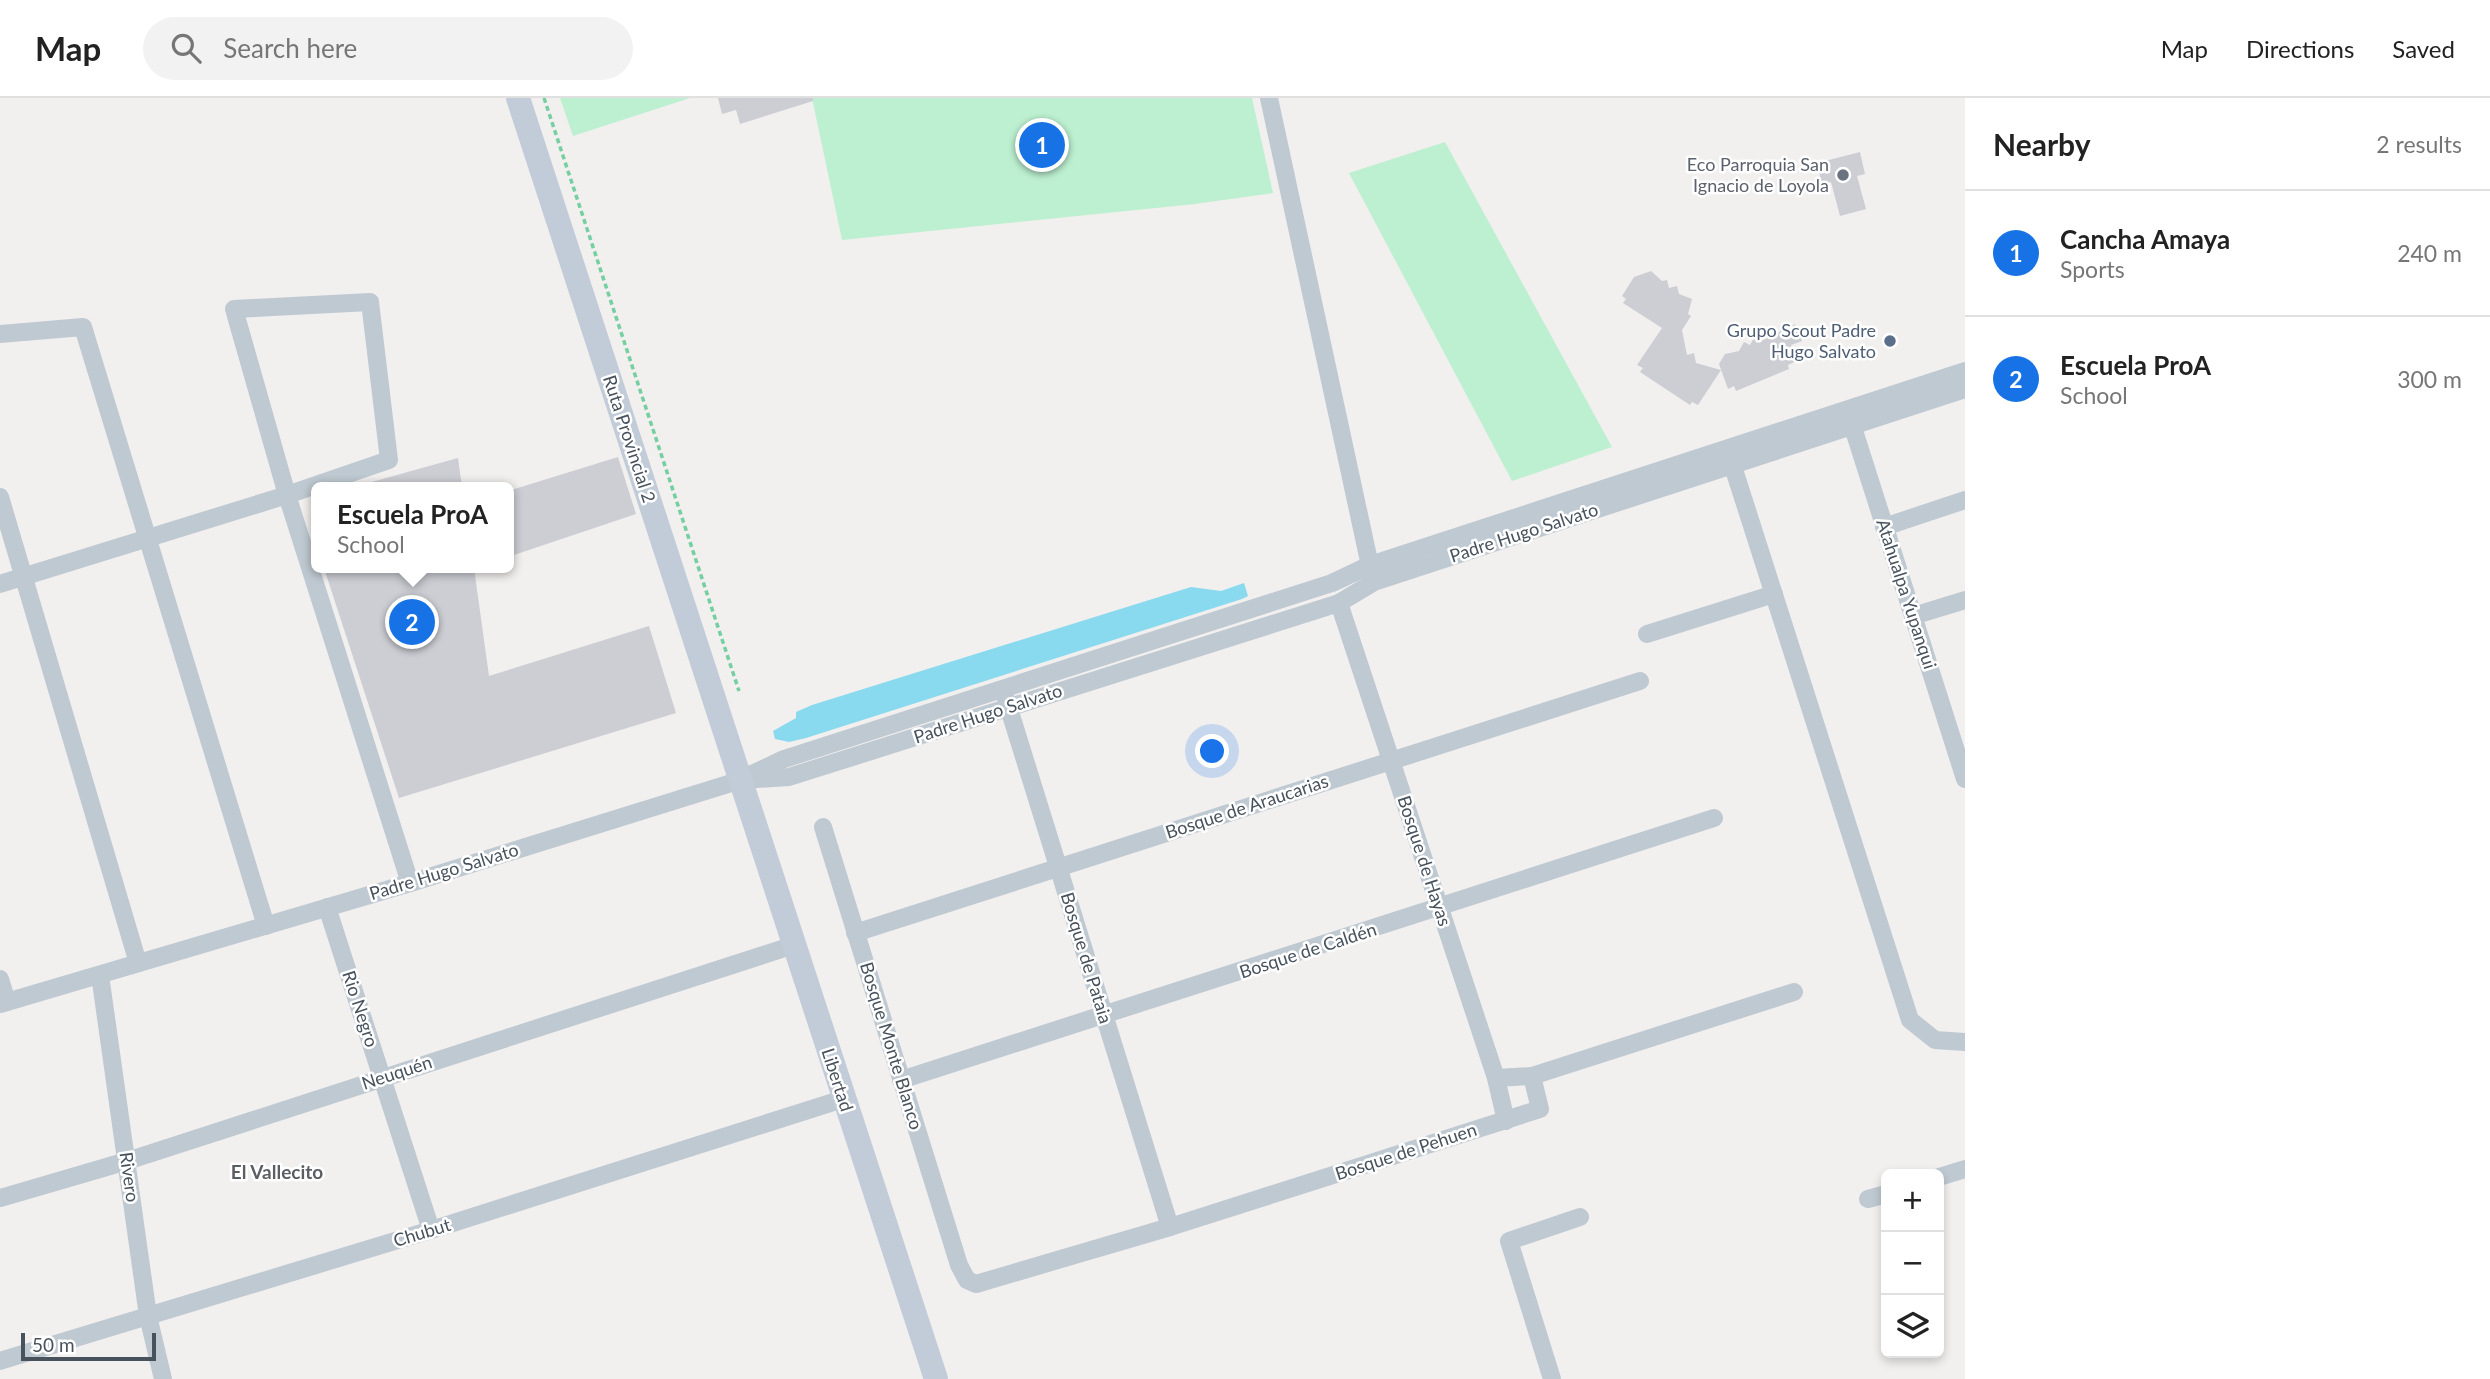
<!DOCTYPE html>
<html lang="en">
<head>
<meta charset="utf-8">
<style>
	body { margin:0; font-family:Lato,sans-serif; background:#f2f2f2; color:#222 }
	.controls { position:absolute; right:21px; bottom:21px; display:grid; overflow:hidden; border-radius:10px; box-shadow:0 4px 10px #0003 }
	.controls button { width:63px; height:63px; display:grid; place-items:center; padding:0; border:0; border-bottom:2px solid #e0e0e0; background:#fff; color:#222; font:35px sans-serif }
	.scale { position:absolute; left:21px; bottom:18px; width:135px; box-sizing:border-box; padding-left:7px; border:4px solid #47525d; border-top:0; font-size:19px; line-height:24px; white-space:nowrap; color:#47525d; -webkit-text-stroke:5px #fff; paint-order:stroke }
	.you { position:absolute; left:1213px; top:654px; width:24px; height:24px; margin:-18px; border:5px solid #fff; border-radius:50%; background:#1a73e8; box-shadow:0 0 0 10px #1a73e833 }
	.badge { display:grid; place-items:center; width:46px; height:46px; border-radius:50%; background:#1672e5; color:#fff; font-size:23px; font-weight:700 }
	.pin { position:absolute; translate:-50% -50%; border:4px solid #fff; box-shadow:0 2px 7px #0006 }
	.popup { position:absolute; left:311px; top:384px; width:203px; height:91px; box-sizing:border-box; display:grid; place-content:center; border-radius:10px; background:#fff; filter:drop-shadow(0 2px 5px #0005); font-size:23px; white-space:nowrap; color:#767676 }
	.popup b { font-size:26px; color:#222 }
	.popup::after { content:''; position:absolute; left:50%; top:100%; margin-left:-14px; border:14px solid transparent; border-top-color:#fff }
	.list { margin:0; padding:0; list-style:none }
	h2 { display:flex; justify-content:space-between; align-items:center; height:91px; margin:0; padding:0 28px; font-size:30px }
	h2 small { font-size:23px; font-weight:400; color:#767676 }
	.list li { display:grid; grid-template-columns:46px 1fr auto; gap:21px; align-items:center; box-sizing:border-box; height:126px; padding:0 28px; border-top:2px solid #e0e0e0 }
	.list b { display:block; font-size:26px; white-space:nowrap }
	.list p { margin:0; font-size:23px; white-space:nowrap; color:#767676 }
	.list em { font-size:23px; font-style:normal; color:#767676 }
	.icon { flex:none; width:38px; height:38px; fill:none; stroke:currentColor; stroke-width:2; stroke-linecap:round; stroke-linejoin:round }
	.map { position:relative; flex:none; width:1965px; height:1281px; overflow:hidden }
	header { display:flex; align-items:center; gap:42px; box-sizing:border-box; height:98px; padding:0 35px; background:#fff; border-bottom:2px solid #e0e0e0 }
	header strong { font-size:33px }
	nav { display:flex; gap:38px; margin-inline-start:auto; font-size:24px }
	.search { width:490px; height:63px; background:#f2f2f2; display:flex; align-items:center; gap:18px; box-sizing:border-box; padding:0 24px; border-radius:38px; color:#767676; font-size:26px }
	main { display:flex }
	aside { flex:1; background:#fff }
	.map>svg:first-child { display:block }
</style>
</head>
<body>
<header>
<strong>Map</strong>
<div class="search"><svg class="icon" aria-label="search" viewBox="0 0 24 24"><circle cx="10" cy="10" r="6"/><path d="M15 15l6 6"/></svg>Search here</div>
<nav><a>Map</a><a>Directions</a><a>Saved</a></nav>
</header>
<main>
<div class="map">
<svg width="1965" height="1281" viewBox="0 0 1965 1281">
	<rect width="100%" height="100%" fill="#f2efef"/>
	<g fill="#bcf0d0">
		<path d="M560,0H690L573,38Z"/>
		<path d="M812,0H1252L1273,95L1195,106L842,142Z"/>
		<path d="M1445,44L1612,349L1512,383L1349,75Z"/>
	</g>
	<path fill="#89daee" d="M1244,485L1248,498L1242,501L806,640L789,644L775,641L773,633L796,620V614L812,607L1191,489L1221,493Z"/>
	<g fill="#ccced4">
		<path d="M718,0H813V3L740,26L736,12L722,16Z"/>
		<path d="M1860,54L1865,76L1857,78L1866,111L1840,118L1831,84L1822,87L1817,65Z"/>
		<path d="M1651,173L1662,183L1667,182L1669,190L1677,188L1679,196L1692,201L1688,216L1691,218L1682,232L1687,257L1694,255L1696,265L1721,272L1698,307L1692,304L1690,307L1640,274L1643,270L1637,267L1662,230L1623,205L1626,201L1622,198L1634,179Z"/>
		<path d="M1795,226L1802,243L1791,247L1797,263L1788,267L1789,271L1736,293L1734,288L1728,291L1719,266L1725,256L1739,253L1744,244L1750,247L1754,240L1761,243Z"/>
		<path d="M618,359L636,416L508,459V393Z"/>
		<path d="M458,360L462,389H368V385Z"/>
		<path d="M324,470H474L489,578L649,528L676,615L399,700Z"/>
	</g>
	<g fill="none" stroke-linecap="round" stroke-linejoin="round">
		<path stroke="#74cfa1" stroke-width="3.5" stroke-dasharray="5 3.5" stroke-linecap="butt" d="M544,0L739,593"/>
		<g stroke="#bfc9d1" stroke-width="18">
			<path d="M1269,0L1372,477"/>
			<path d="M0,236L83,229L266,828"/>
			<path d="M1849,317L1965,681"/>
			<path d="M1729,356L1910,922L1935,942L1965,944"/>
			<path d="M0,399L138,865"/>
			<path d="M1884,429L1965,402"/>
			<path d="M0,486L287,397L389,362L370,204L234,211L287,397L410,785"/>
			<path d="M1339,505L1496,980L1506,1023"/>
			<path d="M1913,518L1965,502"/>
			<path d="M1647,536L1774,496"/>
			<path d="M1006,601L1170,1129"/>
			<path d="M750,677L784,661L1332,485L1370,467L1965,273"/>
			<path d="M823,729L959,1167L967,1182L976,1186L1170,1129L1540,1011L1532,978L1794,894"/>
			<path d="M327,809L431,1132"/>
			<path d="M855,835L1640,583"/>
			<path d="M100,877L148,1218L163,1281"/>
			<path d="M0,881L7,904"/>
			<path d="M0,906L410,785L741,682L789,679L1339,505L1374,484L1965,291"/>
			<path d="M1496,980L1532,978"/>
			<path d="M901,982L1714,720"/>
			<path d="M1939,1079L1965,1071"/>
			<path d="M0,1100L127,1063L794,847"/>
			<path d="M1868,1101L1886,1096"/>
			<path d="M0,1263L431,1132L843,1001"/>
			<path d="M1552,1281L1509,1143L1580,1119"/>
		</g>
		<path stroke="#c1ccd8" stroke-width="24" d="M518,0L936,1281"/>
	</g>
	<circle fill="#6b7280" stroke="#fff" stroke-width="2.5" cx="1843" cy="77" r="7"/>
	<circle fill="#5c6f8a" stroke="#fff" stroke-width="2.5" cx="1890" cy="243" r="7"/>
	<g text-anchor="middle" stroke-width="5" stroke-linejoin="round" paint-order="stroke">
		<g font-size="18" fill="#5b616d" stroke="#fff" text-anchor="end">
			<text x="1829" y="73">Eco Parroquia San<tspan x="1829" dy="21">Ignacio de Loyola</tspan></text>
		</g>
		<g font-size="18" fill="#4e5e75" stroke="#fff" text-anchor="end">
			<text x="1876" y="239">Grupo Scout Padre<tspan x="1876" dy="21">Hugo Salvato</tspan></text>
		</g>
		<g font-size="18" fill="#47525d" stroke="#fff">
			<text transform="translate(629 341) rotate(72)" y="6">Ruta Provincial 2</text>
			<text transform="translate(1524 435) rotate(-18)" y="6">Padre Hugo Salvato</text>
			<text transform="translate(1906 496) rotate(72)" y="6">Atahualpa Yupanqui</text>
			<text transform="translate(988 616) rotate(-18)" y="6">Padre Hugo Salvato</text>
			<text transform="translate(1247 709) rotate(-18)" y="6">Bosque de Araucarias</text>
			<text transform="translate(1424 763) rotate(72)" y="6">Bosque de Hayas</text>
			<text transform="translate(444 774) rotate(-17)" y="6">Padre Hugo Salvato</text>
			<text transform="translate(1308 853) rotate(-18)" y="6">Bosque de Caldén</text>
			<text transform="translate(1086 860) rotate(73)" y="6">Bosque de Pataia</text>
			<text transform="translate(360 911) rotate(72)" y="6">Rio Negro</text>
			<text transform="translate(891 948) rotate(73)" y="6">Bosque Monte Blanco</text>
			<text transform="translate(397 975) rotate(-18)" y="6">Neuquén</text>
			<text transform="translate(837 982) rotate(72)" y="6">Libertad</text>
			<text transform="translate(1406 1054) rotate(-18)" y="6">Bosque de Pehuen</text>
			<text transform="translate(129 1079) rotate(82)" y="6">Rivero</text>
			<text transform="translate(422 1135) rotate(-17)" y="6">Chubut</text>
		</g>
		<g font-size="19" font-weight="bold" fill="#5b5f64" stroke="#fff">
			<text x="277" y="1081">El Vallecito</text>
		</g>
	</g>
</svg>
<div class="controls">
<button>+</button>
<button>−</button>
<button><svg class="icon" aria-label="layers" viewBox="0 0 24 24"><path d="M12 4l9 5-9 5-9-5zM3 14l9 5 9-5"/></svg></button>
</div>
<div class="scale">50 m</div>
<div class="you"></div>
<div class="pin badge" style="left:1042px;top:47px">1</div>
<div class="pin badge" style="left:412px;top:524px">2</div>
<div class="popup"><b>Escuela ProA</b>School</div>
</div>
<aside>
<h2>Nearby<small>2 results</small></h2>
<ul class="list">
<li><span class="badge">1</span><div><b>Cancha Amaya</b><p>Sports</p></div><em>240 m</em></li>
<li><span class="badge">2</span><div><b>Escuela ProA</b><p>School</p></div><em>300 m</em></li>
</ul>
</aside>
</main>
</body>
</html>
